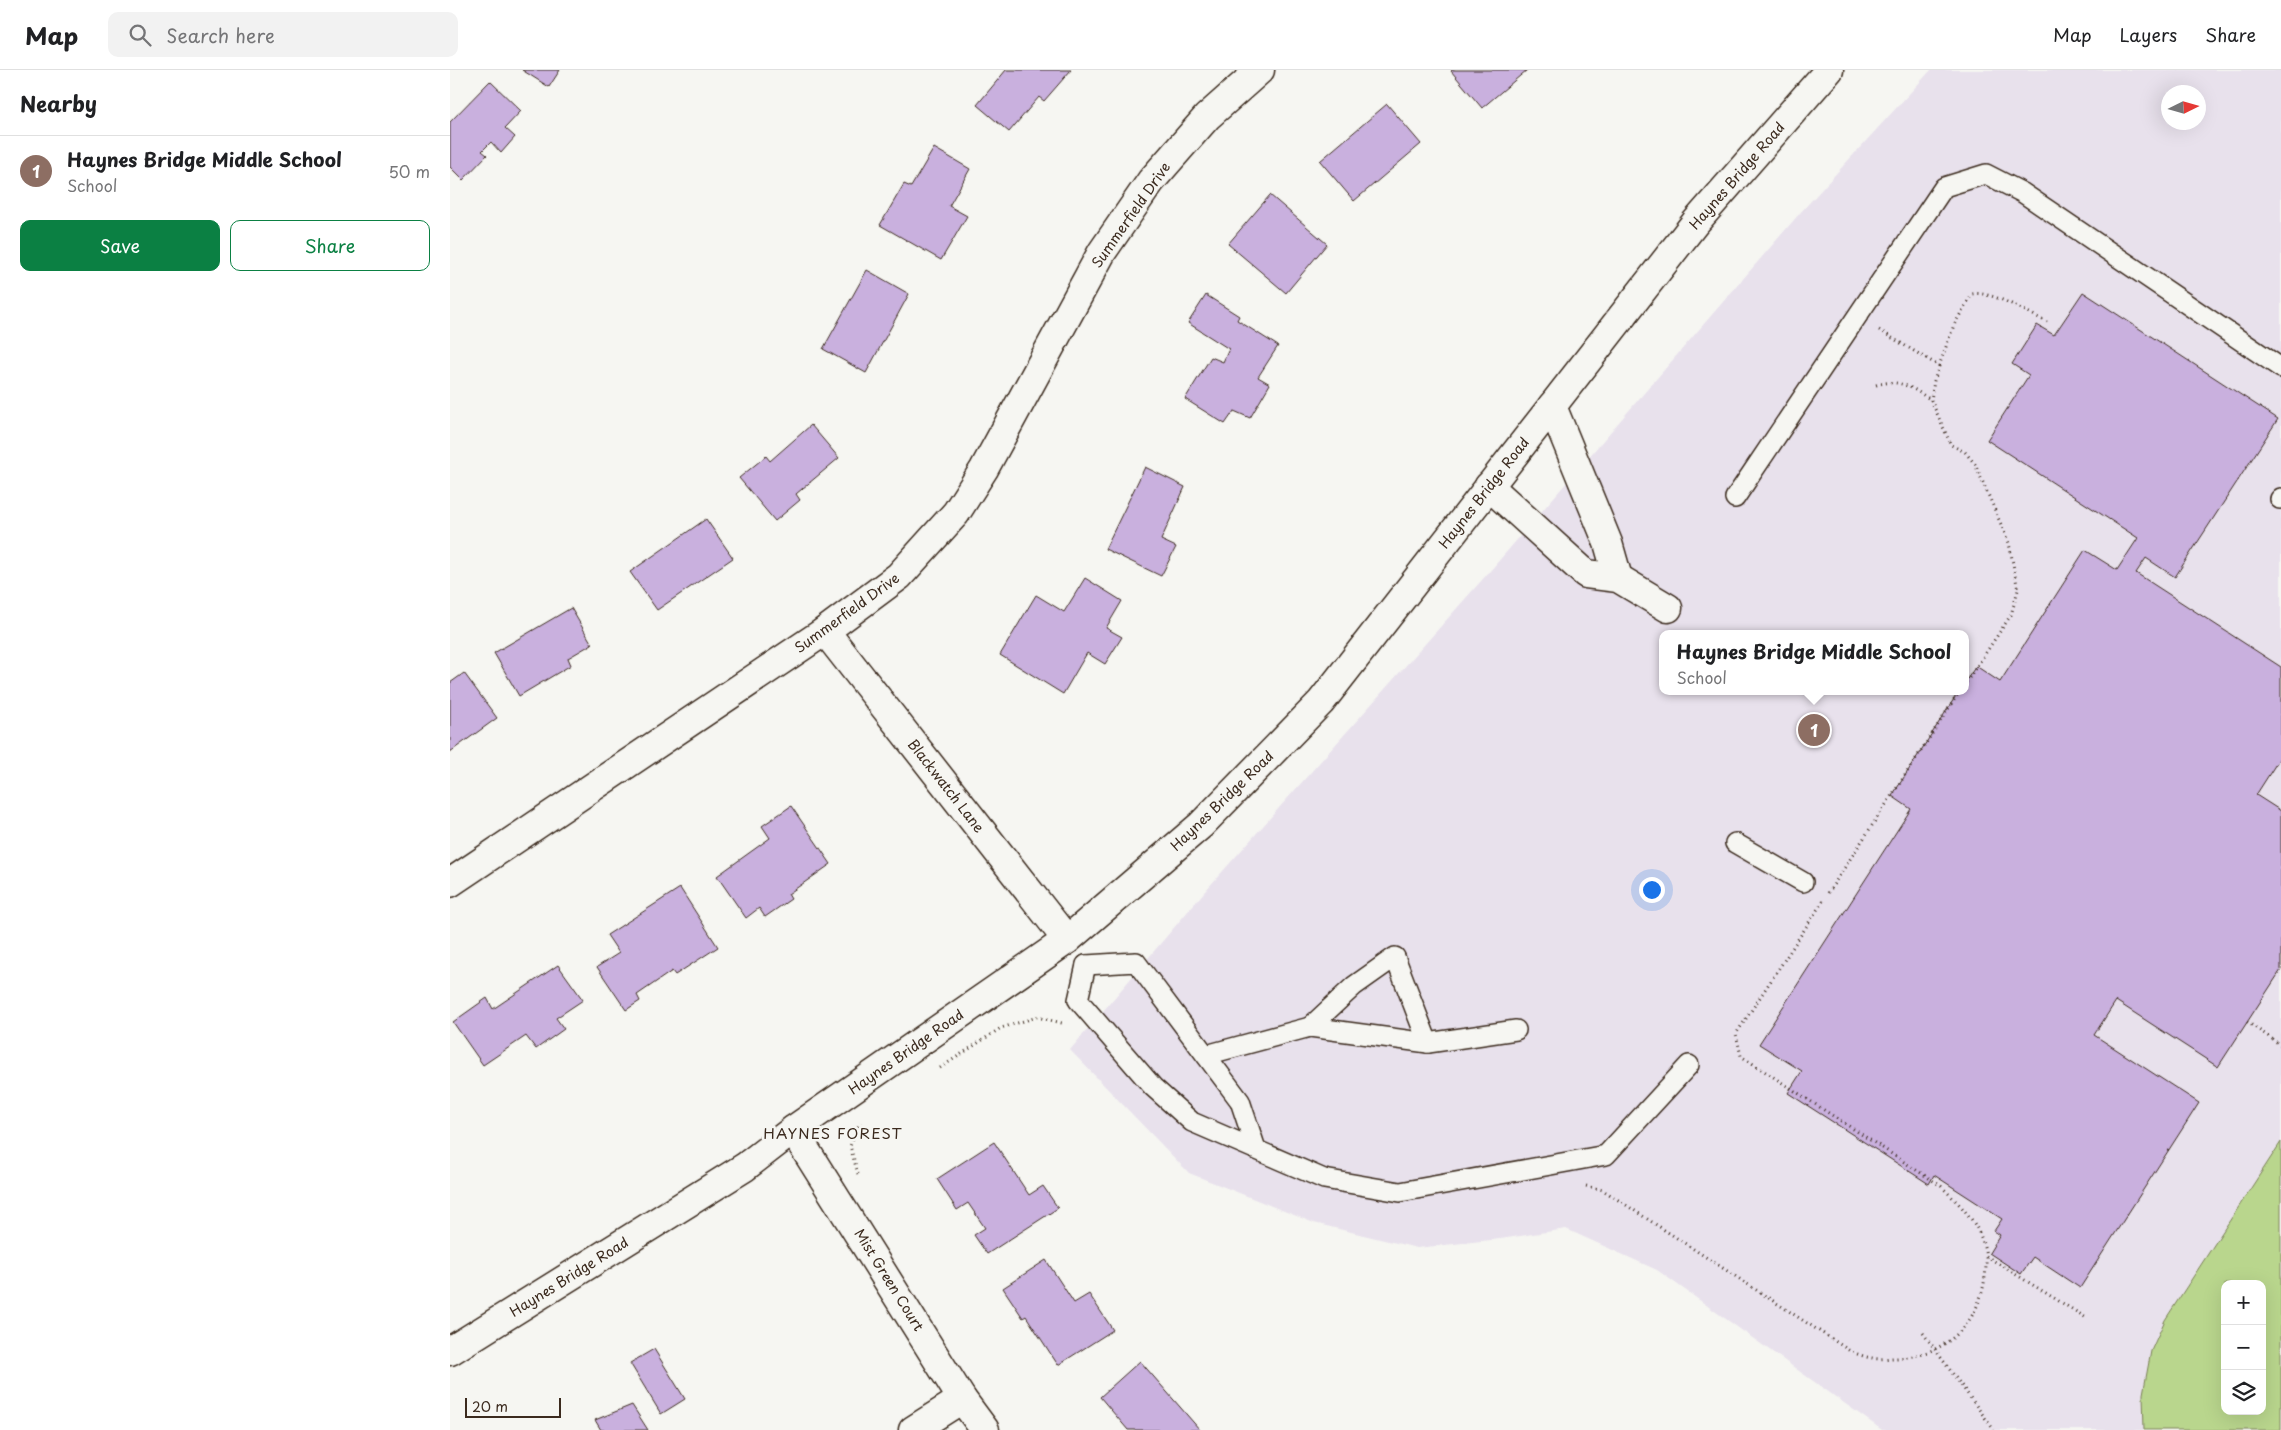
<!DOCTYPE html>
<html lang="en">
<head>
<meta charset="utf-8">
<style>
	body { margin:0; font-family:"Playpen Sans",sans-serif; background:#f2f2f2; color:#202124 }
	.controls { position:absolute; right:15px; bottom:15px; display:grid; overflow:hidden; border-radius:10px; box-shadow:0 5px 20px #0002 }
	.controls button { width:45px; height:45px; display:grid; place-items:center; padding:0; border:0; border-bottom:1px solid #e0e0e0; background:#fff; color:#202124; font:25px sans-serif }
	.compass { position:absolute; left:1711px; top:15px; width:45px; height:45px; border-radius:50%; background:#fff; box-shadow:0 5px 20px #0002; rotate:85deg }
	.scale { position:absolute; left:15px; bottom:12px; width:96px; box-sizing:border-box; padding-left:5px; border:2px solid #3b2a1e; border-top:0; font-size:14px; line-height:18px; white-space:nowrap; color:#3b2a1e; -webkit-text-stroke:4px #f6f6f2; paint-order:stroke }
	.you { position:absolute; left:1201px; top:819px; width:18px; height:18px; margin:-12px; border:4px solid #fff; border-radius:50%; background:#1a73e8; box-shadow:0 0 0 8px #1a73e833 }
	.badge { display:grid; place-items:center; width:32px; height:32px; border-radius:50%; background:#0b8043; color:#fff; font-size:16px; font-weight:700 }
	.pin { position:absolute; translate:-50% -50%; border:2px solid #fff; box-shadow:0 1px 5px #0006 }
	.popup { position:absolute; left:1209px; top:560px; width:310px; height:65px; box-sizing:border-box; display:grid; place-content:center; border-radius:10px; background:#fff; filter:drop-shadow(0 1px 4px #0005); font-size:16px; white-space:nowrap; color:#757577 }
	.popup b { font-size:19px; color:#202124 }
	.popup::after { content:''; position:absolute; left:50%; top:100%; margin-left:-10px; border:10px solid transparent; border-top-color:#fff }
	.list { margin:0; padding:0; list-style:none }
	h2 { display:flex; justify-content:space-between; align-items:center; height:65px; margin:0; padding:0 20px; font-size:21px }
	h2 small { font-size:16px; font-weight:400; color:#757577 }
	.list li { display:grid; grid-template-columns:32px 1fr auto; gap:15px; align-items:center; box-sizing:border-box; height:70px; padding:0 20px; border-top:1px solid #e0e0e0 }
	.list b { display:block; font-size:19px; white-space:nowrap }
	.list p { margin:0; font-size:16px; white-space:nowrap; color:#757577 }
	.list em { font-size:16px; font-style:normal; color:#757577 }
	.actions { display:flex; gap:10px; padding:15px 20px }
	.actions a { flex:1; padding:11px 0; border:1px solid #0b8043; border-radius:10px; text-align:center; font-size:18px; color:#0b8043 }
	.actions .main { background:#0b8043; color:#fff }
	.icon { flex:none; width:28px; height:28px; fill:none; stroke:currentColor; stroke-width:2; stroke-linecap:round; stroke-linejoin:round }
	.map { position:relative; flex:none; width:1831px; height:1360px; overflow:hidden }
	header { display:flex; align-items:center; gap:30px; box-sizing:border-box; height:70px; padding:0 25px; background:#fff; border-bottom:1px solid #e0e0e0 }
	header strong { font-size:24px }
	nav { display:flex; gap:28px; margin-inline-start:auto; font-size:18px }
	.search { width:350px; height:45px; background:#f2f2f2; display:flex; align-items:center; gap:12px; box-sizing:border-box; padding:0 18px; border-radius:10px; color:#757577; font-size:19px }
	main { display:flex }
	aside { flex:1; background:#fff }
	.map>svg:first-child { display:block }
</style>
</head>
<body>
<header>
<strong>Map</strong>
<div class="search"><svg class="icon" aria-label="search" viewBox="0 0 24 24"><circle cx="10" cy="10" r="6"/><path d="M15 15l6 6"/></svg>Search here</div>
<nav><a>Map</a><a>Layers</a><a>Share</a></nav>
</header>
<main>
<aside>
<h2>Nearby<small></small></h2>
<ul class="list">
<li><span class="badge" style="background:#8d6e63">1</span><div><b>Haynes Bridge Middle School</b><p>School</p></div><em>50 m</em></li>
</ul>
<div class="actions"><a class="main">Save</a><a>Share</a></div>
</aside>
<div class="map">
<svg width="1831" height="1360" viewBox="0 0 1831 1360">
	<rect width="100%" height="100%" fill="#f6f6f2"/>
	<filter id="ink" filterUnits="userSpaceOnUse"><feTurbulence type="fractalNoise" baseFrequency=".02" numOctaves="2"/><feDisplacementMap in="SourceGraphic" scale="10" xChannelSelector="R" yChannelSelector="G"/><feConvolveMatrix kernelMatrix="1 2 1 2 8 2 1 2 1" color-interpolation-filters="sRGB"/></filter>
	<g filter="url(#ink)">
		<path fill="#e8e1ec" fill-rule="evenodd" d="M1481,0H1831V1360H1432L1207,1200L1116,1159L1050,1169L967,1178L864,1153L739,1103L620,980L756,820L1040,501L1350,143ZM1718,22H1748V52H1718ZM1213,564H1515V621H1213ZM1775,1214H1812V1341H1775Z"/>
		<path fill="#b9d68d" stroke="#7a8056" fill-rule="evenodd" d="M1831,1072V1360H1694L1693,1324L1701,1281L1715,1250ZM1775,1214H1812V1341H1775Z"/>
		<g fill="#c9b0de" stroke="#3b2a1e">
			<path d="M72,0H110L99,17Z"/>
			<path d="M556,0H621L594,31L589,27L559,62L527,35Z"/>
			<path d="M1002,0H1077L1032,38L1001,1Z"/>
			<path d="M40,11L71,41L55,58L65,67L51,83L41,72L32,81L37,85L13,110L0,97V52Z"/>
			<path d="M937,34L971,74L904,131L870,91Z"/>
			<path d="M484,78L520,99L499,136L517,146L491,190L430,155L454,114L461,117Z"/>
			<path d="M820,125L877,174L836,223L778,174Z"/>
			<path d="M417,200L459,224L416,303L373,279Z"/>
			<path d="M1633,222L1828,349L1725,507L1696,488L1686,503L1831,597V686L1806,725L1831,741V900L1768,997L1666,931L1644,965L1749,1033L1630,1218L1583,1187L1571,1204L1539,1183L1550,1165L1544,1161L1552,1149L1484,1105L1479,1114L1338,1023L1352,1001L1309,974L1461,739L1442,726L1509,621H1515V612L1526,596L1550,612L1635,480L1667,500L1688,468L1537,370L1579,305L1562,294L1587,255L1604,265Z"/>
			<path d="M756,225L789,246L787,250L828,276L808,307L820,314L800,348L784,341L775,354L735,329L761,287L773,292L779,279L738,253Z"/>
			<path d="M361,355L389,388L346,424L350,430L325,451L289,408L316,386L320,391Z"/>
			<path d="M695,397L735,417L711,470L726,477L711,506L655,479Z"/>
			<path d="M256,449L283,488L207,540L180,502Z"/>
			<path d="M635,508L672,531L656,558L672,567L655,594L637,583L613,624L550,585L586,525L614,542Z"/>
			<path d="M121,538L142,574L118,588L121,595L69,626L44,583Z"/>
			<path d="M14,603L47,648L0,682V613Z"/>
			<path d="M341,736L381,794L338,824L341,829L315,847L309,838L296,848L267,806L320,768L312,756Z"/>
			<path d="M230,818L268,877L225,905L222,901L187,925L190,931L176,940L147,897L169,883L157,865Z"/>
			<path d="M108,895L133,930L106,948L114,959L86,979L76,966L33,995L3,952L37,928L43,939Z"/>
			<path d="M544,1072L579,1125L593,1116L608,1138L537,1184L524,1165L535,1158L518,1133L507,1140L487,1109Z"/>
			<path d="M596,1190L624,1233L639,1224L663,1260L608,1295L576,1246L573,1248L553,1218Z"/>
			<path d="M204,1279L235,1329L211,1344L180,1293Z"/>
			<path d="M690,1291L750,1360H678L650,1327Z"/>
			<path d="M182,1335L198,1360H151L145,1350Z"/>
		</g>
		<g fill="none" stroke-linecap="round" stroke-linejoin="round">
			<g stroke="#3b2a1e" stroke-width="22">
				<g id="lane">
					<path d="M1285,428L1494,117L1536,104L1573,123L1831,298"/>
					<path d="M1830,429L1831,428"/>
					<path d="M1285,773L1353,812"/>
					<path d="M636,895L628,930L703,1017L742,1052L874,1109L950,1122L1156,1085L1239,995"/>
					<path d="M636,895L686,892L790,1031L806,1079"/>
					<path d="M860,957L904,916L945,887L978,973"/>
					<path d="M756,985L860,957L978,973L1066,960"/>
				</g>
			</g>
			<g stroke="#3b2a1e" stroke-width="31">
				<g id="street">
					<path d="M1102,336L1158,473L1168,508"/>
					<path d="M1039,416L1136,504L1168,508L1218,538"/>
					<path d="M375,561L617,870"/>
					<path d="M0,813L375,561L449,506L506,443L534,399L652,182L701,111L757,47L810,0"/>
					<path d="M343,1060L512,1329L535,1360"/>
					<path d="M463,1360L512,1329"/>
				</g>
			</g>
			<g stroke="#3b2a1e" stroke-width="31">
				<path id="secondary" d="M0,1281L295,1097L343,1060L617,870L751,755L871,632L1245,153L1379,0"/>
			</g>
			<g stroke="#3b2a1e" stroke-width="3" stroke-dasharray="1 4" stroke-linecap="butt">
				<path d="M1429,260L1489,296L1484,311L1481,330L1501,375L1515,382L1525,394L1559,473L1568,520L1561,545L1515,614"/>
				<path d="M1489,296L1504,255L1522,224C1541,220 1578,243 1597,252"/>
				<path d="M1426,315C1450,308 1462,318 1481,330"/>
				<path d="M1378,823L1510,621"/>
				<path d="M1373,831L1286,964L1291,986L1491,1116C1513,1138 1531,1154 1536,1186L1638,1249"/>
				<path d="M1797,952L1831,975"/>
				<path d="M490,998L551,958L587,947L612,953"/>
				<path d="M408,1104L400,1076L410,1052"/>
				<path d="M1136,1116L1153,1120L1400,1281C1407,1284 1415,1287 1422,1288C1429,1290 1438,1288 1445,1288C1504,1286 1538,1243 1536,1186"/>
				<path d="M1473,1263L1544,1360"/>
			</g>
			<use href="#lane" stroke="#f6f6f2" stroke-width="19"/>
			<use href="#street" stroke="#f6f6f2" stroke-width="28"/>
			<use href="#secondary" stroke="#f6f6f2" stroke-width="28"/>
		</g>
	</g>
	<g text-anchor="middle" stroke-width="5" stroke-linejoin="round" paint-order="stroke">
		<g font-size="14" fill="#3b2a1e" stroke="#f6f6f2">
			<text transform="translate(1287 106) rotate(-49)" y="5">Haynes Bridge Road</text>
			<text transform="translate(681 145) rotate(-55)" y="5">Summerfield Drive</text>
			<text transform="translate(1034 423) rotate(-52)" y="5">Haynes Bridge Road</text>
			<text transform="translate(397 543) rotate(-36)" y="5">Summerfield Drive</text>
			<text transform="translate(496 716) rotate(52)" y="5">Blackwatch Lane</text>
			<text transform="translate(772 731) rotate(-44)" y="5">Haynes Bridge Road</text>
			<text transform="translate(456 982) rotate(-35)" y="5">Haynes Bridge Road</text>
			<text transform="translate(119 1207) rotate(-32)" y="5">Haynes Bridge Road</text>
			<text transform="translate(439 1210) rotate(58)" y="5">Mist Green Court</text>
		</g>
		<g font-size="15" letter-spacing="1" fill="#3b2a1e" stroke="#f6f6f2">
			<text x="383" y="1069">HAYNES FOREST</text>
		</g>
	</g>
</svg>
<div class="controls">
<button>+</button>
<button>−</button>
<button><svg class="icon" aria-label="layers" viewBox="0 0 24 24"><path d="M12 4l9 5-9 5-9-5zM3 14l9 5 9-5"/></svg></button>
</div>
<svg class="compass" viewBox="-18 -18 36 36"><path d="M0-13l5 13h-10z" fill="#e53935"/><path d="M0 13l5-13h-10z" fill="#757577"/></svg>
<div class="scale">20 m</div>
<div class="you"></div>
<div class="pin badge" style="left:1364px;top:660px;background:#8d6e63">1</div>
<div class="popup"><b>Haynes Bridge Middle School</b>School</div>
</div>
</main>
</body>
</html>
